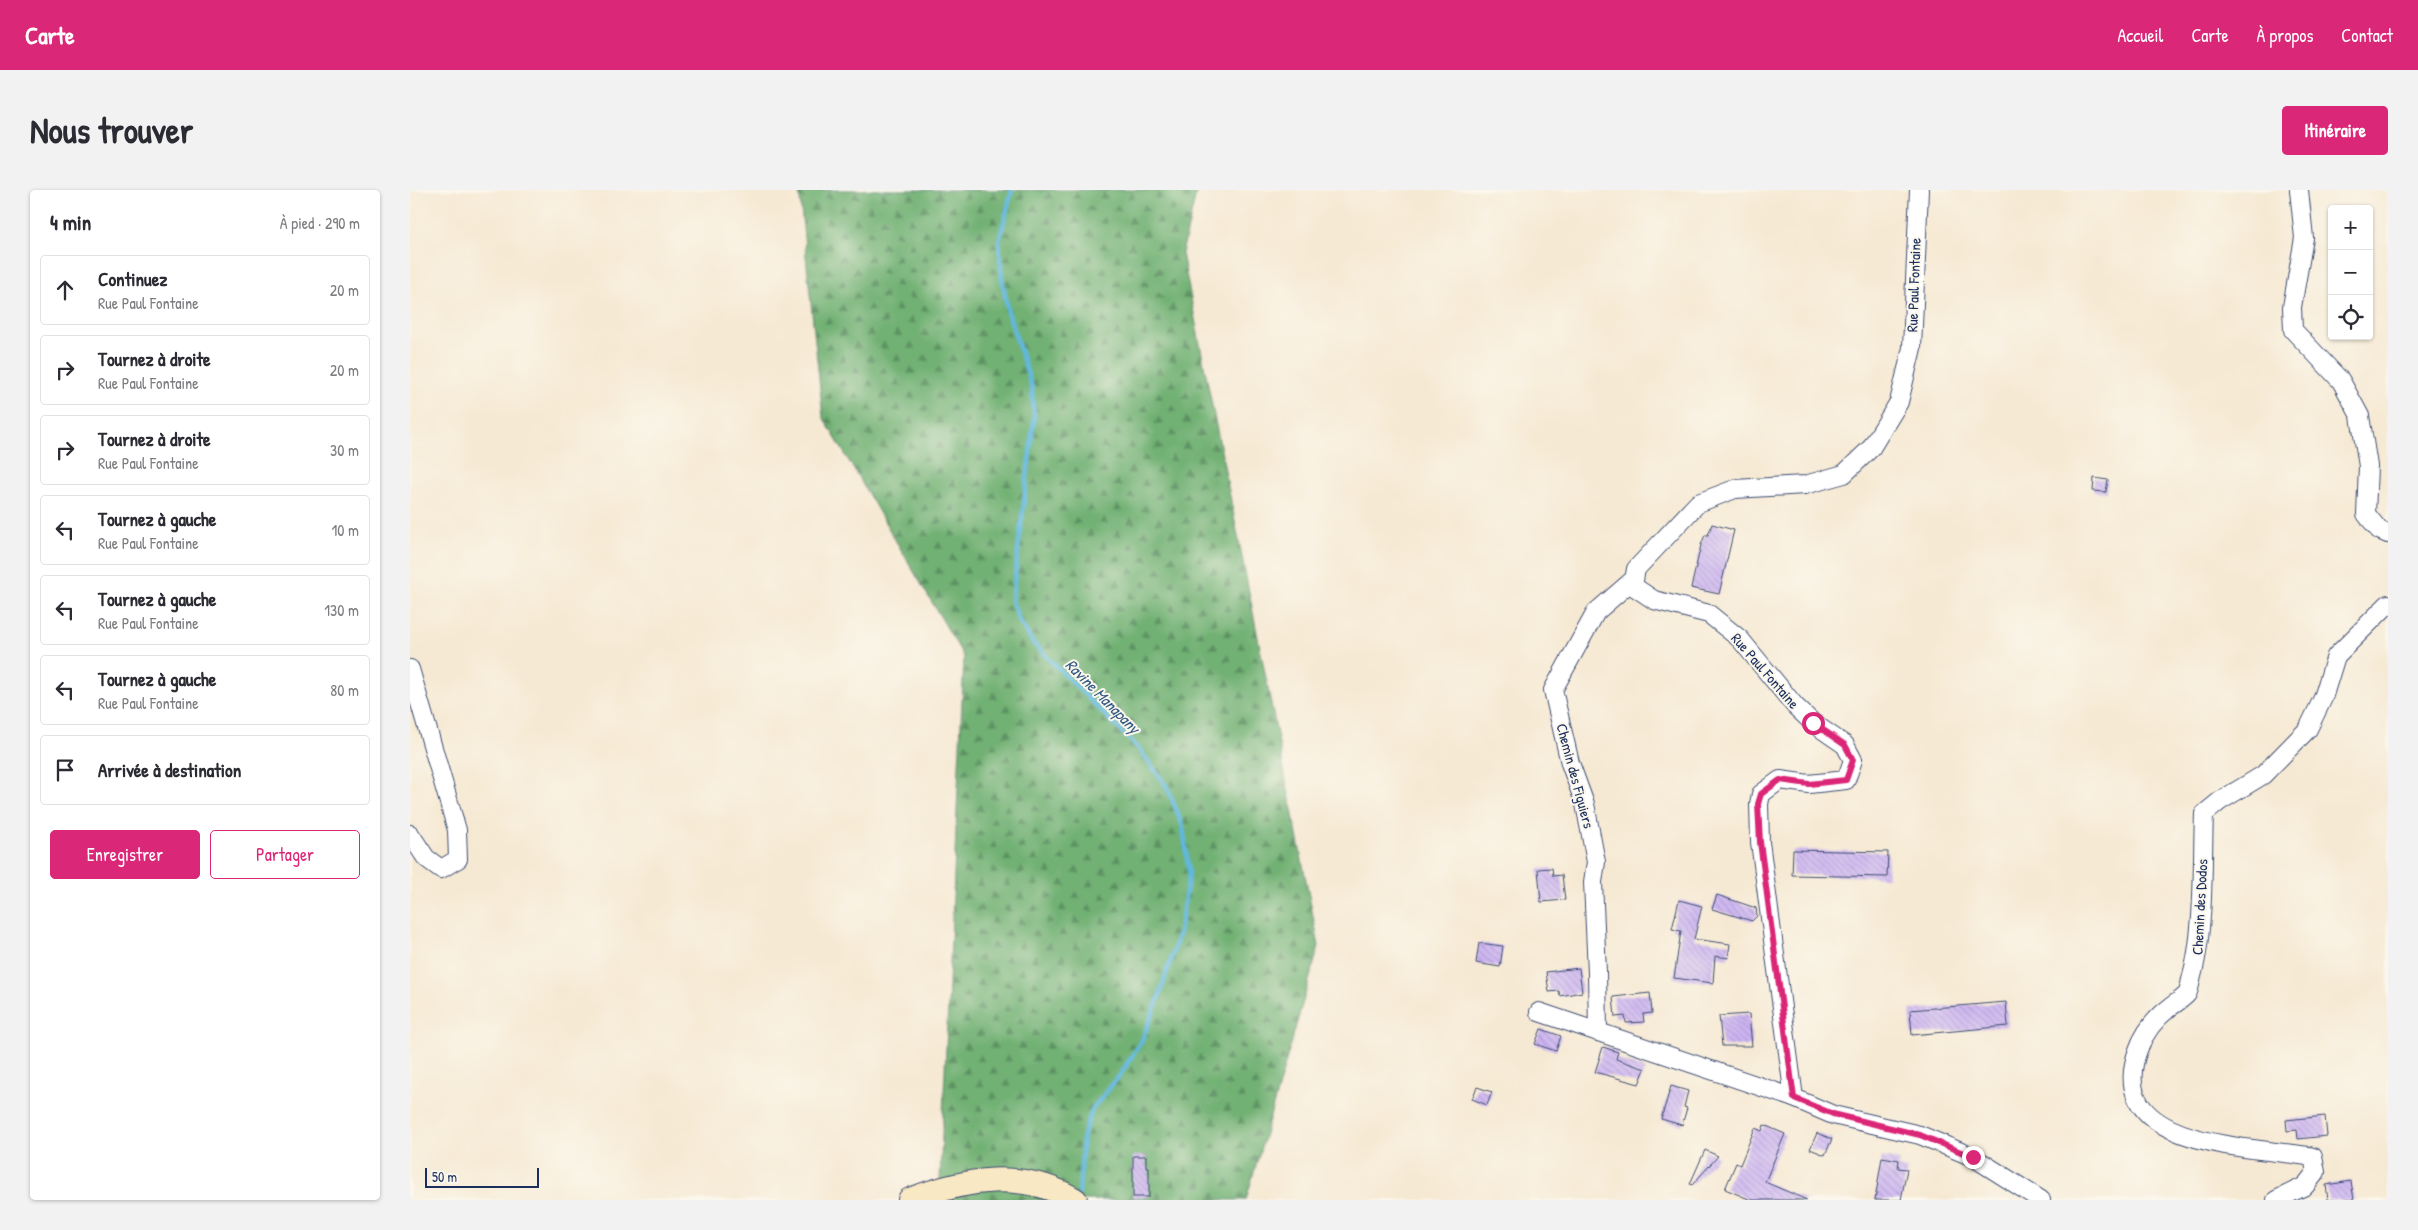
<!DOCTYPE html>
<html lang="fr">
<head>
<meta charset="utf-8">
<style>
	body { margin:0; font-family:"Patrick Hand",sans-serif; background:#f2f2f3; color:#2b2b33 }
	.controls { position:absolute; right:15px; top:15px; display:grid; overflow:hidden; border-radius:5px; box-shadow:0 1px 4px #0004 }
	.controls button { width:45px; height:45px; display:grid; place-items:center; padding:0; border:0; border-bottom:1px solid #e1e1e2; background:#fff; color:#2b2b33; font:25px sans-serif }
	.scale { position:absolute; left:15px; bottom:12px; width:114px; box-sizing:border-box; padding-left:5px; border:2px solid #1b2f5e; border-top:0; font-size:14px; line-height:18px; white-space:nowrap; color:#1b2f5e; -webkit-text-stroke:4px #fbf7ec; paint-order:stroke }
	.stop { position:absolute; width:15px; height:15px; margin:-11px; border:4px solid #db2777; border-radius:50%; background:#fff }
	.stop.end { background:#db2777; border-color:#fff; box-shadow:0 1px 5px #0008 }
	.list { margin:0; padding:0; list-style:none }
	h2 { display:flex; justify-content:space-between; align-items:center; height:65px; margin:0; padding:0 20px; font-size:21px }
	h2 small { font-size:16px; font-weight:400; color:#7c7c81 }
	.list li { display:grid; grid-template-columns:32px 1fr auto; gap:15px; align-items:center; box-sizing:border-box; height:70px; margin:0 10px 10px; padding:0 10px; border:1px solid #e1e1e2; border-radius:5px }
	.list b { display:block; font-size:19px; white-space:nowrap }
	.list p { margin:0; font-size:16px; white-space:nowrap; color:#7c7c81 }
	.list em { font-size:16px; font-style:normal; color:#7c7c81 }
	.actions { display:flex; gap:10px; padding:15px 20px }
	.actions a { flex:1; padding:11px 0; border:1px solid #db2777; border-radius:5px; text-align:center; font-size:18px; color:#db2777 }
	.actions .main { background:#db2777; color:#fff }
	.icon { flex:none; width:28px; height:28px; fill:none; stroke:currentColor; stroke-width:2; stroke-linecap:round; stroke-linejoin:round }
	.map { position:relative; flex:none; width:1978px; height:1010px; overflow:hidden; border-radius:5px }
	header { display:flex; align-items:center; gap:30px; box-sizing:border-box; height:70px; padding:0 25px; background:#db2777; color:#fff }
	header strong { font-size:24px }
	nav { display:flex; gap:28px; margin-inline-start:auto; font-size:18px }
	.intro { display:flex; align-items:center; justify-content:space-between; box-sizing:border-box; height:120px; padding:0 30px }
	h1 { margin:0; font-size:35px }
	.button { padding:12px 22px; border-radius:5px; background:#db2777; color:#fff; font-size:18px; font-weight:700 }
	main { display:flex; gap:30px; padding:0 30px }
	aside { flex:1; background:#fff; border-radius:5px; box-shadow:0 1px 4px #0004 }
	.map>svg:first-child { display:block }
</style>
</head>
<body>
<header>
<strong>Carte</strong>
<nav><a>Accueil</a><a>Carte</a><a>À propos</a><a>Contact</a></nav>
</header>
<div class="intro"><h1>Nous trouver</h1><a class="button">Itinéraire</a></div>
<main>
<aside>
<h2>4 min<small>À pied · 290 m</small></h2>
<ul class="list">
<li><svg class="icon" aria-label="ahead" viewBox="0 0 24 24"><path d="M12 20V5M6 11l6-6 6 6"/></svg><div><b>Continuez</b><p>Rue Paul Fontaine</p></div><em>20 m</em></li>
<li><svg class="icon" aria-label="right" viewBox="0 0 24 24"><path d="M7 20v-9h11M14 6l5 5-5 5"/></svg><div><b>Tournez à droite</b><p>Rue Paul Fontaine</p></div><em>20 m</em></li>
<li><svg class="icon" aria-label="right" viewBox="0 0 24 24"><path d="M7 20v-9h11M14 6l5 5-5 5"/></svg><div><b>Tournez à droite</b><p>Rue Paul Fontaine</p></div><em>30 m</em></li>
<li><svg class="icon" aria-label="left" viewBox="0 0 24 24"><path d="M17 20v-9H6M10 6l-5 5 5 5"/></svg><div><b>Tournez à gauche</b><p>Rue Paul Fontaine</p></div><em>10 m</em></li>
<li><svg class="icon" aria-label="left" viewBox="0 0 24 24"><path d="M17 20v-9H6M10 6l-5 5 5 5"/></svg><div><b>Tournez à gauche</b><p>Rue Paul Fontaine</p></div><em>130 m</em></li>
<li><svg class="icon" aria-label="left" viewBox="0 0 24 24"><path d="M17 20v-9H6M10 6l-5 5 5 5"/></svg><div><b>Tournez à gauche</b><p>Rue Paul Fontaine</p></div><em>80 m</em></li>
<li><svg class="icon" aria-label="arrive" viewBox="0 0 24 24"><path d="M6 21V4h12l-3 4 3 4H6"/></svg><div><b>Arrivée à destination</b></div></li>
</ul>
<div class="actions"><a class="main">Enregistrer</a><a>Partager</a></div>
</aside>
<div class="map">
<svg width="1978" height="1010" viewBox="0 0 1978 1010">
	<defs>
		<pattern id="forest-firs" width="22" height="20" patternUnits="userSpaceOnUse" patternTransform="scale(1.25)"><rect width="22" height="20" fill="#71b173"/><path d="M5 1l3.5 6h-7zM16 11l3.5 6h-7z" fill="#5c9062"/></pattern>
		<pattern id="building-back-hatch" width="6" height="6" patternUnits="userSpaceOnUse" patternTransform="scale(1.25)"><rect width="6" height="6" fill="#ceb5f3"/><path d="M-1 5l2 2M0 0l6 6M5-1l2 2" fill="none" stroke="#a694c8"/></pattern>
	</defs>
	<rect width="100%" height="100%" fill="#fbf7ec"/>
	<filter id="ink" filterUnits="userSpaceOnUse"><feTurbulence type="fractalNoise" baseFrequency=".02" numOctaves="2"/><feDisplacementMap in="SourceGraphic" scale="10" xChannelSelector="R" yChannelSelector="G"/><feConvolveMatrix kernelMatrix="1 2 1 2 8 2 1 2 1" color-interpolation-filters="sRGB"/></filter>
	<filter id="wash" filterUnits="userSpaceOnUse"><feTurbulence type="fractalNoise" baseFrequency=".0096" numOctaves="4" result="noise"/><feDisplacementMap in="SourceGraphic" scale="20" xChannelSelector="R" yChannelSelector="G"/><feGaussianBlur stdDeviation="1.12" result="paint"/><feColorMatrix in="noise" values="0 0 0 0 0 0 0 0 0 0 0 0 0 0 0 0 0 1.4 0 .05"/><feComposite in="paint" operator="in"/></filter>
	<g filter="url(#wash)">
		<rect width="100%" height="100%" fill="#f6e9d3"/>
		<path fill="url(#forest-firs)" stroke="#467068" d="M389,0H787L772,63L909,756L836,1010H529L554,467L413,227Z"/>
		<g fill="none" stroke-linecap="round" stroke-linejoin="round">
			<path stroke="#61b8de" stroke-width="4.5" d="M602,0L589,51L592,88L598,122L622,198L624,229L602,410L608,429L623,453L730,560L757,597L773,637L779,684L769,743L749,807L731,852L710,885L683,918L673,945L669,1004"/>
		</g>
		<g id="blocks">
			<g fill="url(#building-back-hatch)">
				<path d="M1684,288L1698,290L1696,302L1683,301Z"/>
				<path d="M1302,334L1324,340L1309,404L1281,398L1291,355L1295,345H1298Z"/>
				<path d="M1383,660L1478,662L1477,687L1382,685Z"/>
				<path d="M1142,678L1143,686L1152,685L1155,710L1131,712L1128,679Z"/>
				<path d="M1307,705L1346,718L1347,726L1342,731L1302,719Z"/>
				<path d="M1269,710L1292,716L1284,749L1320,754L1318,768L1305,766L1303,793L1264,788L1271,741L1262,739Z"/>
				<path d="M1069,753L1093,756L1090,777L1066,773Z"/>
				<path d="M1169,778L1172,802L1150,806L1149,801L1139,802L1136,782Z"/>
				<path d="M1240,803L1242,823L1233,824L1234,832L1216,833L1215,826L1205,827L1203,807Z"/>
				<path d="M1596,812L1598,836L1502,845L1500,820Z"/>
				<path d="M1339,824L1342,856H1312L1309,826Z"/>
				<path d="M1131,839L1151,846L1146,861L1125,854Z"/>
				<path d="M1193,857L1208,862L1206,869L1235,879L1229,894L1185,882Z"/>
				<path d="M1261,896L1278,901L1274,917L1277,918L1272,935L1251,929Z"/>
				<path d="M1067,897L1082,902L1077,915L1062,909Z"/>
				<path d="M1915,926L1917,946L1888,949L1887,940L1877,941L1876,930Z"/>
				<path d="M1354,935L1375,944L1355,992L1397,1010H1341L1315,999L1326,973L1330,975L1345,938L1352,941Z"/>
				<path d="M1407,943L1422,949L1415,965L1400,959Z"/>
				<path d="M1295,960L1308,966L1282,995L1280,994Z"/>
				<path d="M723,966H736V977H739V1007H723Z"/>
				<path d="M1472,967L1489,970L1488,978L1497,979L1491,1010H1465Z"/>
				<path d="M1941,991L1944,1010H1918L1916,995Z"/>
			</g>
		</g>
	</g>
	<g filter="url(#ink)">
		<use href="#blocks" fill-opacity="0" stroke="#3c4b70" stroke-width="1"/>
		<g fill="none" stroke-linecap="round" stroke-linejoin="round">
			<g stroke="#3c4b70" stroke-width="20">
				<g id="minor">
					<path d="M1509,0L1502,158L1489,212L1461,258L1434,284L1395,295L1325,299L1288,313L1226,379L1223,396L1244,410L1299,424L1330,449L1385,516L1403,533L1435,555L1443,570L1436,590L1399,594L1370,590L1351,604L1349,614L1350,652L1384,908L1423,925L1510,945L1563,967L1631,1010"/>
					<path d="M1889,0L1894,48L1882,117L1883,140L1931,191L1950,226L1958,276L1956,324L1969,340L1978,344"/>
					<path d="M0,479L47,640L48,669L31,679L16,668L0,644"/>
					<path d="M1129,822L1384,908"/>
					<path d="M1188,842L1187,783L1183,692L1186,672L1175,614L1160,573L1143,500L1186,422L1224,389"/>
					<path d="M1866,1010L1895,996L1906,982L1903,967C1845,956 1692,959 1728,860C1734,843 1745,829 1759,818C1764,814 1773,809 1777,804C1779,801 1780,794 1781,790C1795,742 1792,675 1794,624L1810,611L1853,585L1898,539L1913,508L1926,466L1978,414"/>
				</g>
			</g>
			<g stroke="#3c4b70" stroke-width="26">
				<path id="secondary" d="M500,1010C554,989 613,979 665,1010"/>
			</g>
			<use href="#minor" stroke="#fff" stroke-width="18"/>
			<use href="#secondary" stroke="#f8e8c3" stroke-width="24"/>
		</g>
	</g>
	<g fill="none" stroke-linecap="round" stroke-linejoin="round" filter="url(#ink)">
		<path stroke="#db2777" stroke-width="6" d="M1403,533L1435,555L1443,570L1436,590L1399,594L1370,590L1351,604L1348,614L1350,652L1384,908L1423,924L1510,945L1563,967"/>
	</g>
	<g text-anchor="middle" stroke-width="4" stroke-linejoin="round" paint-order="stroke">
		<g font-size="15" fill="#1b2f5e" stroke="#fbf7ec">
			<text transform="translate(1504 95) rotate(-88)" y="5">Rue Paul Fontaine</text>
			<text transform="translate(1355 481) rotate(49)" y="5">Rue Paul Fontaine</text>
			<text transform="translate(1165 586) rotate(75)" y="5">Chemin des Figuiers</text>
			<text transform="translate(1790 717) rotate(-87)" y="5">Chemin des Dodos</text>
		</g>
		<g font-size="16" font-style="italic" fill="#305884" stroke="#fbf7ec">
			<text transform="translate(693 506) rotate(45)" y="6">Ravine Manapany</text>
		</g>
	</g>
</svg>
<div class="controls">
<button>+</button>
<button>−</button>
<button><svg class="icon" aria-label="locate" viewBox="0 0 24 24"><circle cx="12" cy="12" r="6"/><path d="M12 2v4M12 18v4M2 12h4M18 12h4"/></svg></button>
</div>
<div class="scale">50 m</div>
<div class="stop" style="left:1403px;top:533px"></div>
<div class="stop end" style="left:1563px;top:967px"></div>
</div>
</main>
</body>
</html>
